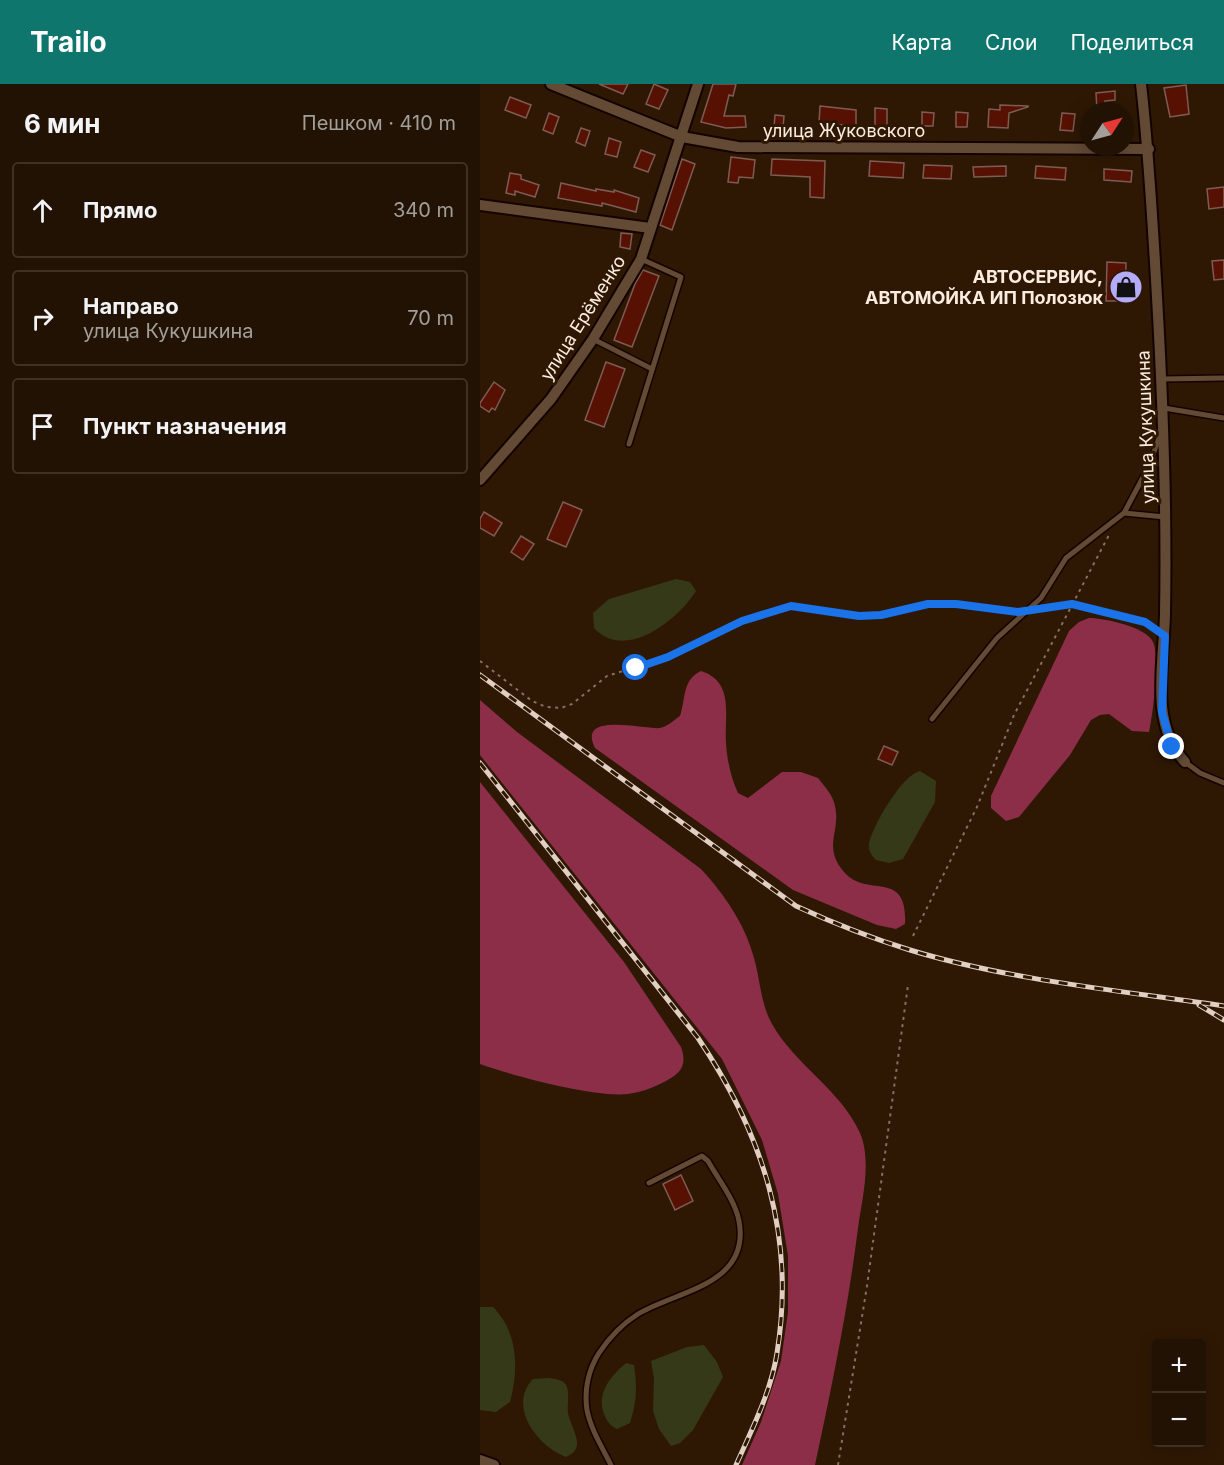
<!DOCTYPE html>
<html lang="ru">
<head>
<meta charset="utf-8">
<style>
	body { margin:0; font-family:Inter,sans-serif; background:#2e2012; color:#f1f3f6 }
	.controls { position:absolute; right:18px; bottom:18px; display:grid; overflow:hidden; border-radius:6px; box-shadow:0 3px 15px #0003 }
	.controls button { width:54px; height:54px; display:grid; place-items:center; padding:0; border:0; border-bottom:2px solid #3f3225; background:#221203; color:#f1f3f6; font:30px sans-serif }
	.compass { position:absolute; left:600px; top:18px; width:54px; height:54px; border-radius:50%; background:#221203; box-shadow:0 3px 15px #0003; rotate:54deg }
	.stop { position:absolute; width:18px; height:18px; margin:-14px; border:4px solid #1a73e8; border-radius:50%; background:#fff }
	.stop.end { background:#1a73e8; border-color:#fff; box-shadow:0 2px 6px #0008 }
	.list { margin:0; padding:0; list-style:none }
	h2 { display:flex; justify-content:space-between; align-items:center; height:78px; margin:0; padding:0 24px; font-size:26px }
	h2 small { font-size:20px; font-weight:400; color:#a29e9a }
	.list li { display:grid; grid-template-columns:39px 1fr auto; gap:18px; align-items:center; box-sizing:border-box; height:96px; margin:0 12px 12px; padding:0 12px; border:2px solid #3f3225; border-radius:6px }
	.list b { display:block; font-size:22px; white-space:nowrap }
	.list p { margin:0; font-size:20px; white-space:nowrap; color:#a29e9a }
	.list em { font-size:20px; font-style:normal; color:#a29e9a }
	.icon { flex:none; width:33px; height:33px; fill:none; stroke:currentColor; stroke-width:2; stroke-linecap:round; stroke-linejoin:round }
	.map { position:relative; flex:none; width:744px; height:1381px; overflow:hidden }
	header { display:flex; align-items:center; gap:36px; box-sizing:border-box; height:84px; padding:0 30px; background:#0f766e; color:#fff }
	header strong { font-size:28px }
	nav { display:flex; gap:33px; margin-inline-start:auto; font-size:21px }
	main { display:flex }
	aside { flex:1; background:#221203 }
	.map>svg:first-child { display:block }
</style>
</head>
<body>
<header>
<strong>Trailo</strong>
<nav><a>Карта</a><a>Слои</a><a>Поделиться</a></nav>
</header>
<main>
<aside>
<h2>6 мин<small>Пешком · 410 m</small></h2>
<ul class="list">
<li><svg class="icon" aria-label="ahead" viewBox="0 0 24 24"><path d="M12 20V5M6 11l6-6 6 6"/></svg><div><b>Прямо</b></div><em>340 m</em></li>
<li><svg class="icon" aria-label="right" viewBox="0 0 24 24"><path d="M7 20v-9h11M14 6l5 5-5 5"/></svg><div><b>Направо</b><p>улица Кукушкина</p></div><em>70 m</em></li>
<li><svg class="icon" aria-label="arrive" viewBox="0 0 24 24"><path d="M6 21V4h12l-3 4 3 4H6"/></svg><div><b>Пункт назначения</b></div></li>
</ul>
</aside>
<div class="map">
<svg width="744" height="1381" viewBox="0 0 744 1381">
	<rect width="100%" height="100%" fill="#2e1804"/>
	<g fill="#8c2e48">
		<path d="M609,534C624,534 667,543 673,558C680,573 673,631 669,648L652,647L629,630L620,631L611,636L590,671L539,733L526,737L511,724V712L589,547L599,538Z"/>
		<path d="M221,587C255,598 244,632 246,659C247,676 251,694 258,709L268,714L302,688H321L338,694C345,703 353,711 355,722C361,748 342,762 364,788C387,815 428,784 425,840L416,845L397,841L313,806L115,664C96,627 166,646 180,644C187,643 194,636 200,632C206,614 202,596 221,587Z"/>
		<path d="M0,616L37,648L221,785C244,810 265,840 274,874C280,895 281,921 292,940C315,981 361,1006 380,1049C392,1078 382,1115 378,1144C368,1224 352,1302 335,1381H262L281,1338L301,1277L308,1228V1172L298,1110L282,1056L242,975L0,671Z"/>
		<path d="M0,698L144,878L201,963C206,977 204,986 191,994C178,1002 163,1008 148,1010C115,1014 33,992 0,980Z"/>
	</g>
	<g fill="#353917">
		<path d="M196,495L210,498L216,507C198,536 145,578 114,544L113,529L129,515Z"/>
		<path d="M440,687L456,697L455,718L423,775L409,779L396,776C391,771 388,766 389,759C393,741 422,691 440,687Z"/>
		<path d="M0,1223H13C38,1248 39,1285 30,1318L16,1328L0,1326Z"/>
		<path d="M224,1261L237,1278L243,1293L213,1346L200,1359L191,1362L179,1345L173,1327L174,1295L171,1277L207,1263Z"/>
		<path d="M146,1279L154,1281C157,1304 157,1316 150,1339L137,1345C130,1342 127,1337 124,1330C116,1309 131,1292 146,1279Z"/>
		<path d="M69,1294C74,1295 83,1295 86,1301C90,1307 87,1321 88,1329C91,1345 108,1364 86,1373C57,1362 27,1322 53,1295Z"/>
	</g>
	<g fill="#561103" stroke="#7e5c53" stroke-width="1.5">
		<path d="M119,0H148L143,10Z"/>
		<path d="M174,0L188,6L179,25L166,20Z"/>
		<path d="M233,0H256L253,12L249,11L244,32H265L266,43L246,44L221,38Z"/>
		<path d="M706,1L709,30L690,33L684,4Z"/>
		<path d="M635,7V16L625,17V27H617L616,9Z"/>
		<path d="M30,13L51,21L46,34L25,26Z"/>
		<path d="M520,21L548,22V23L529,29L528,44L508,43L509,25L520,26Z"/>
		<path d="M340,22L376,26V42L339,39Z"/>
		<path d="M395,24L407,25V44L395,43Z"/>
		<path d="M442,28L454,29L453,42H442Z"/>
		<path d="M476,28L488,29L487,43H476Z"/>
		<path d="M69,29L79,33L73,50L63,46Z"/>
		<path d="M582,29L595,30L593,47L580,46Z"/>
		<path d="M295,31L304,32L303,44L294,43Z"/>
		<path d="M101,44L110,47L105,62L96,58Z"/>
		<path d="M129,54L141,58L137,73L125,70Z"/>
		<path d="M161,66L175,71L168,88L154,83Z"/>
		<path d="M251,73L275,76L273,94L259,93L258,99L248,98Z"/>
		<path d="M202,75L215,80L192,146L180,141Z"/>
		<path d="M292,75L345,77L344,114L330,113V93L291,91Z"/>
		<path d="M390,77L424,79L423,94L389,92Z"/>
		<path d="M444,81L472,82L471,95L443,94Z"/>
		<path d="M526,82V92L494,93L493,83Z"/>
		<path d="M556,82L586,84L585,96L555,94Z"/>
		<path d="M624,85L652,87L651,98L624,96Z"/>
		<path d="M30,89L41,91V95L59,101L55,113L35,107V111L26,109Z"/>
		<path d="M81,99L116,107V105L134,108V106L159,114L156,128L122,119V122L78,114Z"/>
		<path d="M744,103V123L729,125L727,105Z"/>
		<path d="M141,149L152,150L150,165L140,163Z"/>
		<path d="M744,176V195L734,196L732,177Z"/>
		<path d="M627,178L646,179L645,217H626Z"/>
		<path d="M163,186L179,192L152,263L134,256L155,200Z"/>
		<path d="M126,278L145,285L124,343L105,336Z"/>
		<path d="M14,298L25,306L15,326L12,324L9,328L0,322V319Z"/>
		<path d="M83,418L102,426L86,463L67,455Z"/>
		<path d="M4,428L22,439L14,452L0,444V435Z"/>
		<path d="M41,452L54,460L43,476L31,468Z"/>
		<path d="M404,662L418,668L412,681L398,675Z"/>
		<path d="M201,1091L213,1117L195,1126L183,1100Z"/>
	</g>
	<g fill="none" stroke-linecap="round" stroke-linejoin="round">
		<g stroke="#150300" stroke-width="8">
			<g id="service">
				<path d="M113,255L172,285"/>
				<path d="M682,295L744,294"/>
				<path d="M684,324L744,334"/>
				<path d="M149,360L201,193L161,175"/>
				<path d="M644,429L685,433"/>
				<path d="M452,635L517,554L561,514L586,474L644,429L669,382L681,348"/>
				<path d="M705,678L720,689L744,699"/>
				<path d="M131,1381C122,1363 111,1346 107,1326C104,1307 108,1286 119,1269C129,1254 142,1240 158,1230C196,1207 271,1201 259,1137C255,1116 238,1095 228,1077L222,1072L169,1099"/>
			</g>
		</g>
		<g stroke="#150300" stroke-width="14">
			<g id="minor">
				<path d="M71,0L202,53L258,63L669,65"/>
				<path d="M661,0C669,71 673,142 677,213C683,319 687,424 685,530C684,578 669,640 705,678"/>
				<path d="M0,121L170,144"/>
				<path d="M0,396L71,315L113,255L161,175L218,0"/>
				<path d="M0,1376L14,1381"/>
			</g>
		</g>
		<g stroke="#847160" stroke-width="2" stroke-dasharray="3 4.5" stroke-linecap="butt">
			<path d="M563,523C596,520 646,525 673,544"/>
			<path d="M0,577L52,617L66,623L81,624L92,620L127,592L188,573L262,537L311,522L379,532L401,531L448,520H476L534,527"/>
			<path d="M433,852L497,723L534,631L629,451"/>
			<path d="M358,1381L387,1202L428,901"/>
		</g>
		<use href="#service" stroke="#634a35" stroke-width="5"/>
		<use href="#minor" stroke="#634a35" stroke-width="10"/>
		<g stroke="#e0cfc2" stroke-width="5">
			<g id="rail">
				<path d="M0,591L316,822C353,839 391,854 430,866C528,896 643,907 744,922"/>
				<path d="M0,679L218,954C283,1050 316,1152 297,1269C291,1308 272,1345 256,1381"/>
				<path d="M719,921L744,936"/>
			</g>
		</g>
		<use href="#rail" stroke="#2e1804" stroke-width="3" stroke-dasharray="9" stroke-linecap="butt"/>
	</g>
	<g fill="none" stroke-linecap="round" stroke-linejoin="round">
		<path stroke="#1a73e8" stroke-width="8" d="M156,584L188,573L262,537L311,522L379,532L401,531L448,520H476L538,528L592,520L665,538L685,552L682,628L692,663"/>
	</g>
	<defs>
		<g id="shop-disc" transform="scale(1.725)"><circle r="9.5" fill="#b4acf9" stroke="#2e1804"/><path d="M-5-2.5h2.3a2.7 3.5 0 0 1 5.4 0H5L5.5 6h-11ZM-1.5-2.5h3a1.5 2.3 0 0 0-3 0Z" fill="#111"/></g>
	</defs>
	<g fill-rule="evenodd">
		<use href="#shop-disc" x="646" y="203"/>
	</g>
	<g text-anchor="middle" stroke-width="6" stroke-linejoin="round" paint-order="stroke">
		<g font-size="18" fill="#fcece0" stroke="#2e1804">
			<text x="364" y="53">улица Жуковского</text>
			<text transform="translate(103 234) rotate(-58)" y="6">улица Ерёменко</text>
			<text transform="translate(666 343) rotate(-92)" y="6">улица Кукушкина</text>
		</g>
		<g font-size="18" font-weight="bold" fill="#fcece0" stroke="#2e1804" text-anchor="end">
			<text x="623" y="199">АВТОСЕРВИС,<tspan x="623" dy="21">АВТОМОЙКА ИП Полозюк</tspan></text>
		</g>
	</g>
</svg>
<div class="controls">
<button>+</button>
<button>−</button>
</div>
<svg class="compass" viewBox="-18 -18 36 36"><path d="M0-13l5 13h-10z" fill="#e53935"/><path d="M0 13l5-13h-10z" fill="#a29e9a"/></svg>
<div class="stop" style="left:156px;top:584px"></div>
<div class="stop end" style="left:692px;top:663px"></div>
</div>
</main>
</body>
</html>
